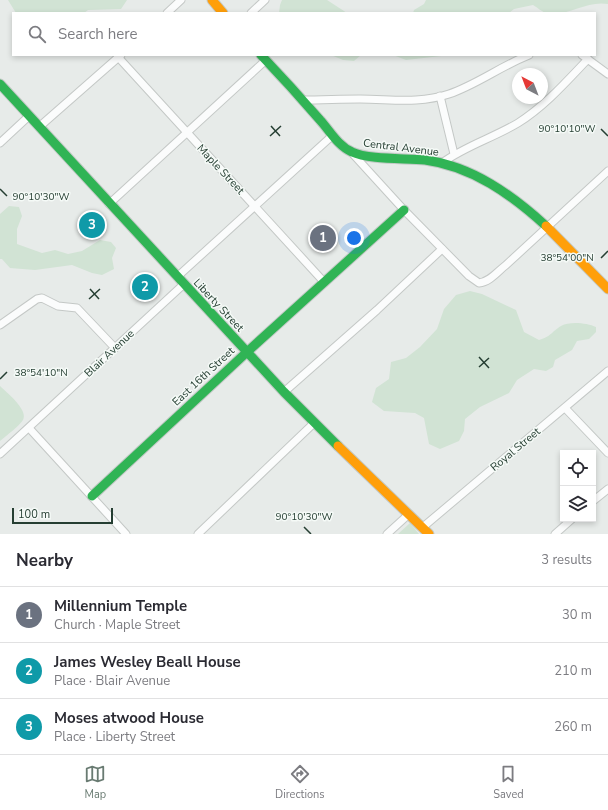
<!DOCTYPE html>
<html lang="en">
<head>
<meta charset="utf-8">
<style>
	body { margin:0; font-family:"Nunito Sans",sans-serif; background:#f7f7f7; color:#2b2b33 }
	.controls { position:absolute; right:12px; bottom:12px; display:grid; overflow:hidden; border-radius:0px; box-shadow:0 2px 6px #0003 }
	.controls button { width:36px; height:36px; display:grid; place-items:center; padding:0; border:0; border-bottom:1px solid #e1e1e2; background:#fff; color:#2b2b33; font:20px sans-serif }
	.compass { position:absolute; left:512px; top:68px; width:36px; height:36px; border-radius:50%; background:#fff; box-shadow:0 2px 6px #0003; rotate:318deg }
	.scale { position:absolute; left:12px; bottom:10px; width:101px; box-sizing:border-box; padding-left:4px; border:2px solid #253e32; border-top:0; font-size:11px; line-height:14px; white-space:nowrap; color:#253e32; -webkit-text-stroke:3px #f5faf7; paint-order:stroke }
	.you { position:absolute; left:354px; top:238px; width:14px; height:14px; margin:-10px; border:3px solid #fff; border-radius:50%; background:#1a73e8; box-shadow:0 0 0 6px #1a73e833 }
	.badge { display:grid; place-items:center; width:26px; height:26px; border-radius:50%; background:#697b72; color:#fff; font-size:13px; font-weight:700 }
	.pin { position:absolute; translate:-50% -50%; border:2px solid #fff; box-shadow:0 1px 4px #0006 }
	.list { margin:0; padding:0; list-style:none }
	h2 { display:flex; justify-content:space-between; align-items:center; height:52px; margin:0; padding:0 16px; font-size:17px }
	h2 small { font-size:13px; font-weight:400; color:#7c7c81 }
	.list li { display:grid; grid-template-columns:26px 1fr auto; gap:12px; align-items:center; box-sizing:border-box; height:56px; padding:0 16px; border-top:1px solid #e1e1e2 }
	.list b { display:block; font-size:15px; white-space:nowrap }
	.list p { margin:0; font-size:13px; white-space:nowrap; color:#7c7c81 }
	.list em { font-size:13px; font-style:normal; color:#7c7c81 }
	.icon { flex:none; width:22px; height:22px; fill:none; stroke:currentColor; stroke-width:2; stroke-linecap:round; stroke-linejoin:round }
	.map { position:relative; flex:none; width:608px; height:534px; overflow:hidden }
	.search { position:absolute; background:#fff; box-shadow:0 2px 6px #0003; left:12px; right:12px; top:12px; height:44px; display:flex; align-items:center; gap:10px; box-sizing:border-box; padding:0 14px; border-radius:0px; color:#7c7c81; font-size:15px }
	.sheet { height:220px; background:#fff }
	nav { display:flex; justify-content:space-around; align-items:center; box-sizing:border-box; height:56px; border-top:1px solid #e1e1e2; background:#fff; font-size:11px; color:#7c7c81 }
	nav a { display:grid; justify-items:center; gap:2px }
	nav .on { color:#697b72 }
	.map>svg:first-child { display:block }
</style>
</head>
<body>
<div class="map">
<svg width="608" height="534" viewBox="0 0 608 534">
	<rect width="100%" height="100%" fill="#e7ebe9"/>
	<g fill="#d1e3d4">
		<path d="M8,0H127L121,9L88,10L84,13H16Z"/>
		<path d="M282,0H327L347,13H279L280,5Z"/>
		<path d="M426,0H608V4C587,0 568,17 546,13C542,12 537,7 533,5L514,9L509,13H413L414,10L424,4Z"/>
		<path d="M331,55H361L354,61L343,60Z"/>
		<path d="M393,55H450L406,60Z"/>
		<path d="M9,206L19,207L22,216L17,229V244L42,253L55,250L68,254L82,251L100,240L111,242L116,248L112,258L114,269L102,275L92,273L72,265L35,270L10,268L2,259H0V214Z"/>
		<path d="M470,291L482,294L516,310L524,332L539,340C552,336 551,332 561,326C570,321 587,323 596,327V332L589,339L577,341L572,350L555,360L553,367L546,371L534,369L517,380L509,393L480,407L465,419L464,431L459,441L440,449L429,444L424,418L415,413L384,411L372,402L376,388L389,379L391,362L406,358L420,347L437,329L444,309L456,295Z"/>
		<path d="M0,386C6,392 29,410 23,420C18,427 7,435 0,441Z"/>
		<path d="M410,523L419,534H398Z"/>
	</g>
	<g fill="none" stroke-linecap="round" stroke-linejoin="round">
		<g stroke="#c4c8c6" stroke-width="9">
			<g id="street">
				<path d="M167,13L181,0"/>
				<path d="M251,13L265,0"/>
				<path d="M582,55L608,74"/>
				<path d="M118,57L324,282"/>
				<path d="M440,96L454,154"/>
				<path d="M302,100C322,100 341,99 360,99C391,99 419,104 449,94C476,85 501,66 529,55"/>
				<path d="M39,127L121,55"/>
				<path d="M0,143L29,116"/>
				<path d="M352,153L404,210L469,276L479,283C490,282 498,271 506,265L608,171"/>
				<path d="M442,163C465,146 493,138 518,123C545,106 566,82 588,59"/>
				<path d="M109,204L266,60"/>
				<path d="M177,277L333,135"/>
				<path d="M0,325L37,299L42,298L58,306L77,308L115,348"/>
				<path d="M284,392L377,310L442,249"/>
				<path d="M565,408L608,453"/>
				<path d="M29,428L126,534"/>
				<path d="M0,454L184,284"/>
				<path d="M593,501L608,489"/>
				<path d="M423,527L608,371"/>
				<path d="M198,534L314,423"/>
				<path d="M387,534L409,514"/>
				<path d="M555,534L572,519"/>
			</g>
		</g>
		<g stroke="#c3c9c6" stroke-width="11">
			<g id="fast">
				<path d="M261,55C281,76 301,98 320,120C330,131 338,146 352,152C369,160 405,158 425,160C472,166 512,195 546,226"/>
				<path d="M0,84L284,392L338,446"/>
				<path d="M92,496L247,352L404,210"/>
			</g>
		</g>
		<g stroke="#c3c9c6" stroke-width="11">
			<g id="slow">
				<path d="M212,0L223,13"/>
				<path d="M546,226L608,289"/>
				<path d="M338,446L429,534"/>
			</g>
		</g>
		<use href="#street" stroke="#fbfcfc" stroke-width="7"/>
		<use href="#fast" stroke="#30b455" stroke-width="9"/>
		<use href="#slow" stroke="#ff9f0a" stroke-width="9"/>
	</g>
	<path fill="none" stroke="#253e32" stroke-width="1.5" d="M271,126L280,136M601,129L608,136M270,136L281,126M0,189L7,196M601,258L608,251M90,289L99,299M89,299L100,289M479,357L489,368M479,367L489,358M0,379L7,372M304,527L311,534"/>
	<g text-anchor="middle" stroke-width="3" stroke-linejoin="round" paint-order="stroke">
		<g font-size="11" fill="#253e32" stroke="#f5faf7">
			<text transform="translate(401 147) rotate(7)" y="4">Central Avenue</text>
			<text transform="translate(221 169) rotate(47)" y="4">Maple Street</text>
			<text transform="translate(219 305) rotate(47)" y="4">Liberty Street</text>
			<text transform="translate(109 353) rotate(-43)" y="4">Blair Avenue</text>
			<text transform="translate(203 376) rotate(-43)" y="4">East 16th Street</text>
			<text transform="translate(515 449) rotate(-40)" y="4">Royal Street</text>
		</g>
	</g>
	<g font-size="10" text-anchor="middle" fill="#253e32" stroke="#f5faf7" stroke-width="3" stroke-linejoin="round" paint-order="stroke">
		<text x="567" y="132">90°10'10"W</text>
		<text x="41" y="200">90°10'30"W</text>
		<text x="567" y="261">38°54'00"N</text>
		<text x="41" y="376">38°54'10"N</text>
		<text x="304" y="520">90°10'30"W</text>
	</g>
</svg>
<div class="controls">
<button><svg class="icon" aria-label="locate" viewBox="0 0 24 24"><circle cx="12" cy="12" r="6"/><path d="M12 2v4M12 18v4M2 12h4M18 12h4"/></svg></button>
<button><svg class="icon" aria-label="layers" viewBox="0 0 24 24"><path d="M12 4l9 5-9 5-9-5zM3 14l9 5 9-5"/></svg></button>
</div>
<svg class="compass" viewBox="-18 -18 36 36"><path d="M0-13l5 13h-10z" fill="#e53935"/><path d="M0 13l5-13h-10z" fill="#7c7c81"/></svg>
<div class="scale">100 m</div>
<div class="you"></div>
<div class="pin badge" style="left:323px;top:238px;background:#6b7280">1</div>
<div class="pin badge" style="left:145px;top:287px;background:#0f9aa8">2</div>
<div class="pin badge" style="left:92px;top:225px;background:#0f9aa8">3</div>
<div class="search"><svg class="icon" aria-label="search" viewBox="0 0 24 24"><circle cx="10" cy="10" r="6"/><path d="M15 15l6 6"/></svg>Search here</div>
</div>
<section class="sheet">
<h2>Nearby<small>3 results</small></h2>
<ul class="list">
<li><span class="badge" style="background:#6b7280">1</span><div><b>Millennium Temple</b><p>Church · Maple Street</p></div><em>30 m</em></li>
<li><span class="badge" style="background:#0f9aa8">2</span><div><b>James Wesley Beall House</b><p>Place · Blair Avenue</p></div><em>210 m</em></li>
<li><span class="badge" style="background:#0f9aa8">3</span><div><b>Moses atwood House</b><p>Place · Liberty Street</p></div><em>260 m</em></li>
</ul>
</section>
<nav>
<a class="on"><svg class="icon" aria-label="map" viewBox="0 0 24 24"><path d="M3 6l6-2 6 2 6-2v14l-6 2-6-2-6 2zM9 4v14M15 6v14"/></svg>Map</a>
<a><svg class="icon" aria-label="directions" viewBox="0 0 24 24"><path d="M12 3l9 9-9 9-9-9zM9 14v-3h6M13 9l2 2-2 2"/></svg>Directions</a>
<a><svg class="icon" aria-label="saved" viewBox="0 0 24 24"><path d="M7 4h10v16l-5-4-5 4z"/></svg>Saved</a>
</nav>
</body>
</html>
